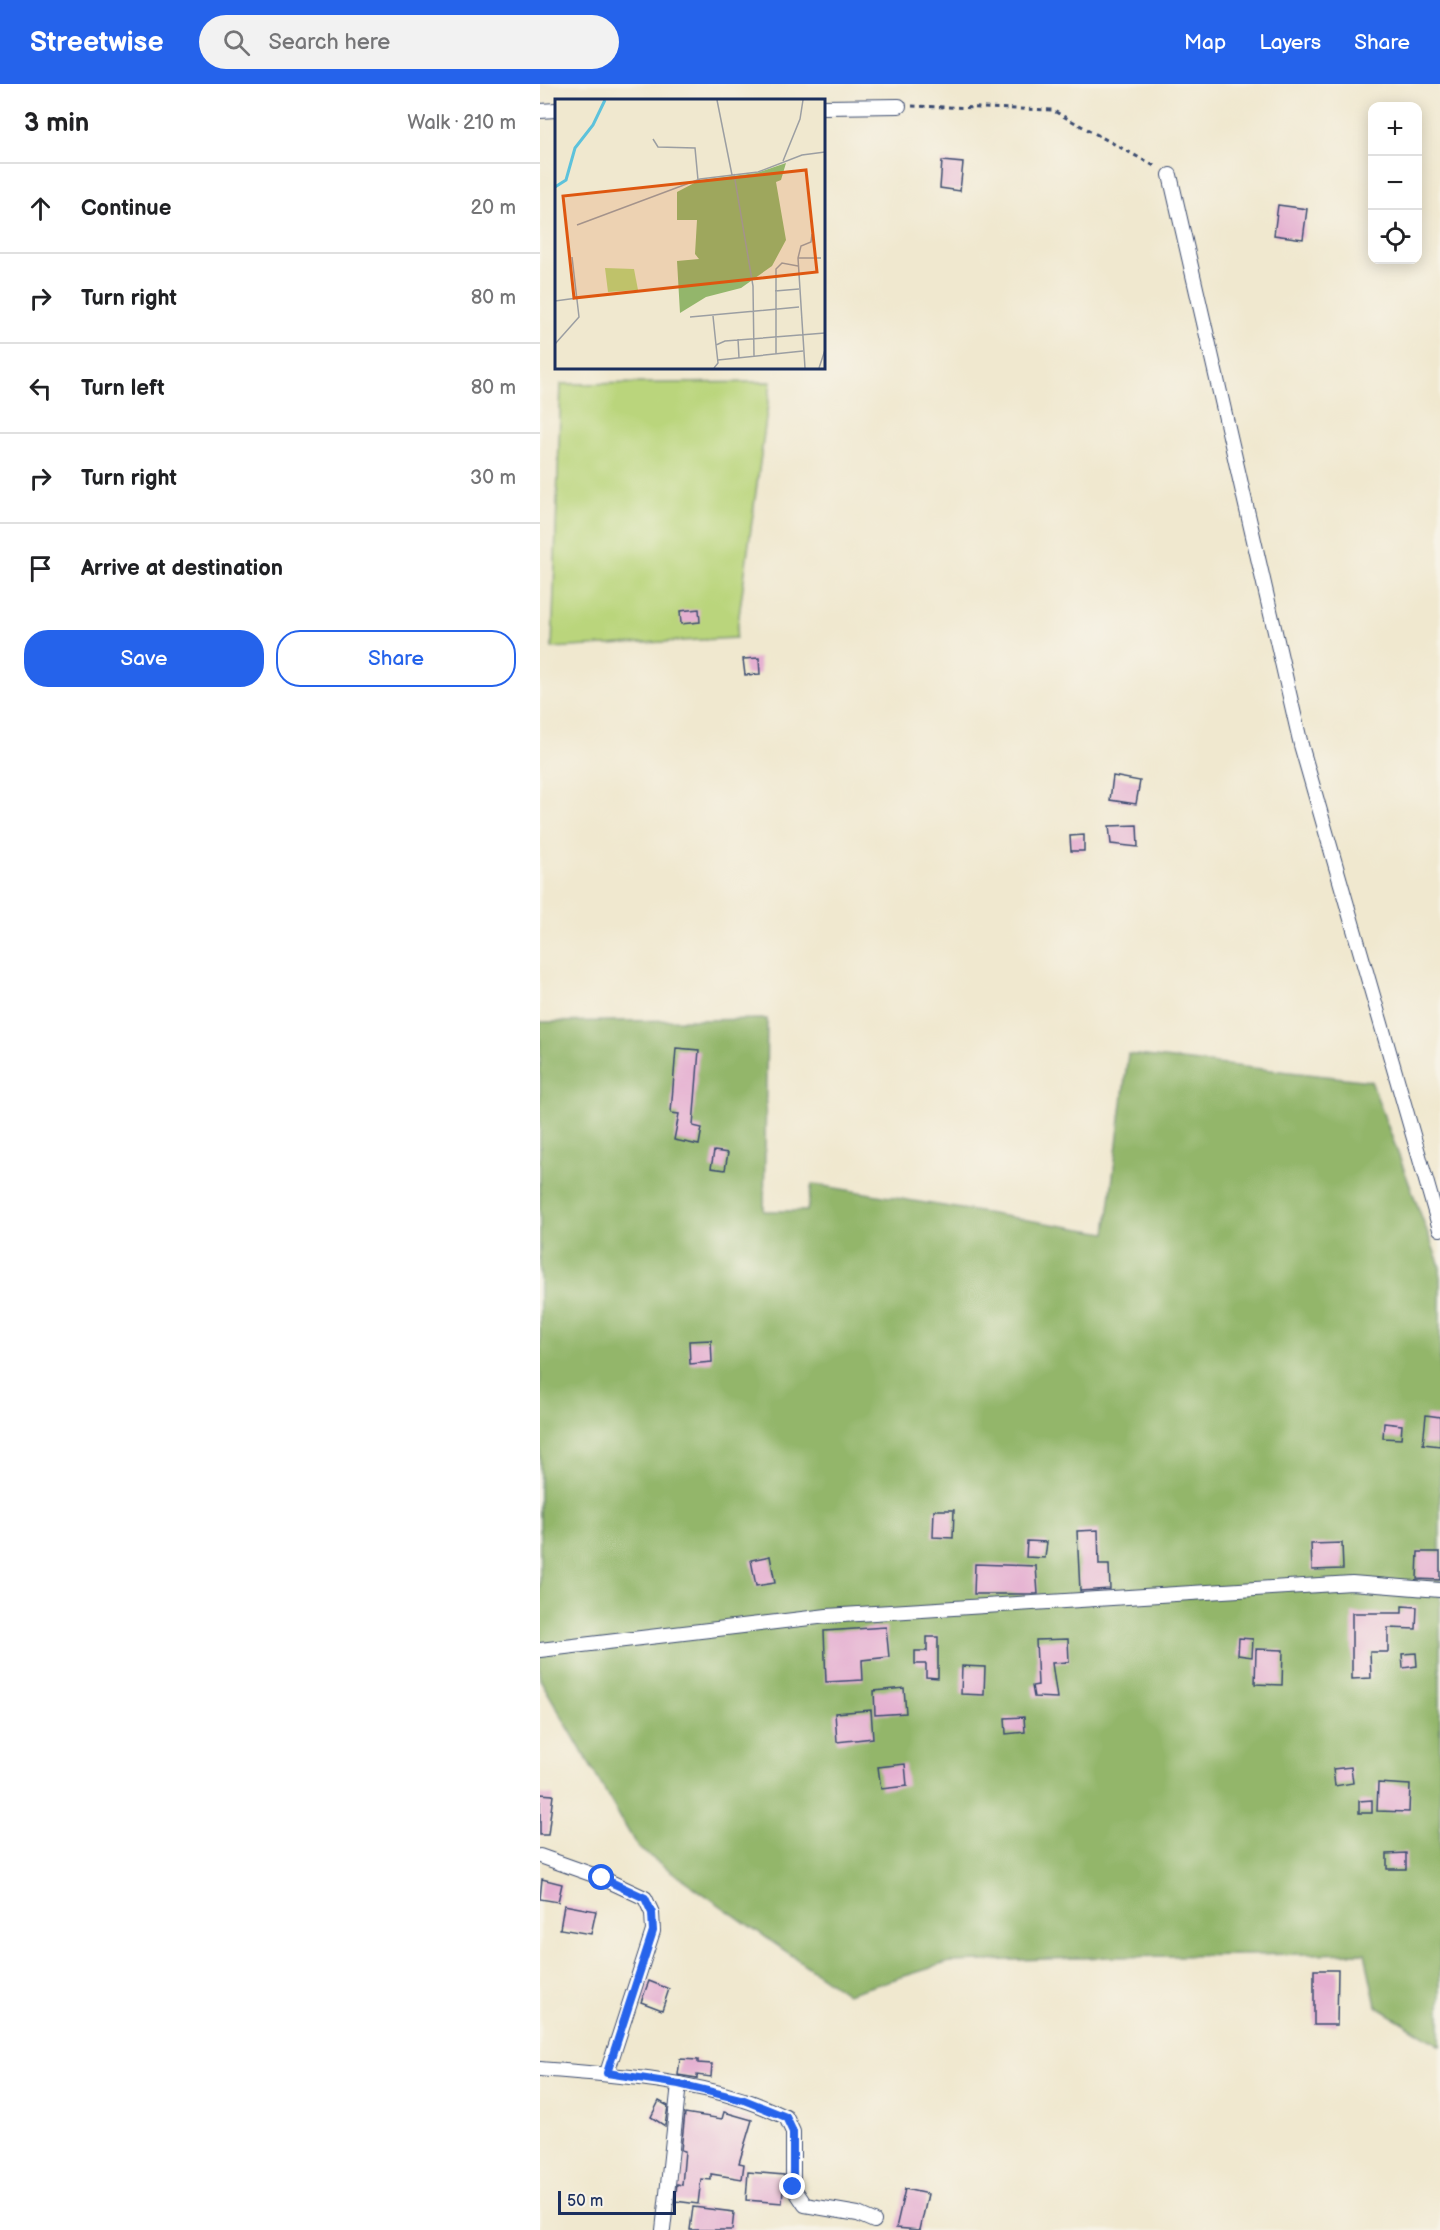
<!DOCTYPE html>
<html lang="en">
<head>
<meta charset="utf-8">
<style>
	body { margin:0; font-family:"Balsamiq Sans",sans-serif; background:#f2f2f2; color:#202124 }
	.controls { position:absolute; right:18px; top:18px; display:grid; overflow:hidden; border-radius:12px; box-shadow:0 3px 15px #0003 }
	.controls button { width:54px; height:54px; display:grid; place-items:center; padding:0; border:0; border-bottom:2px solid #e0e0e0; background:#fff; color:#202124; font:30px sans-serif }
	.scale { position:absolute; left:18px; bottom:15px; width:118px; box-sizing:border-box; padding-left:6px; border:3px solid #1b2f5e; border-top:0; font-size:16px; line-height:21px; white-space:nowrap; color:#1b2f5e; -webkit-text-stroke:4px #f7f3e8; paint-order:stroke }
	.stop { position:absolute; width:18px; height:18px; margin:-14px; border:4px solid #2563eb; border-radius:50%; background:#fff }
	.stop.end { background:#2563eb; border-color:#fff; box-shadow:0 2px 6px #0008 }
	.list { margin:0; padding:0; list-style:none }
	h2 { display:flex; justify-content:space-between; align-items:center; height:78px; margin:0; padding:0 24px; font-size:26px }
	h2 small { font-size:20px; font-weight:400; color:#757577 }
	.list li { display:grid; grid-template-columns:39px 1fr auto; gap:18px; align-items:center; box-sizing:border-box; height:90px; padding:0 24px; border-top:2px solid #e0e0e0 }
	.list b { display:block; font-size:22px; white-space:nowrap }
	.list em { font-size:20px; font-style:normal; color:#757577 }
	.actions { display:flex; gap:12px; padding:18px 24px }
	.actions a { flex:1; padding:14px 0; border:2px solid #2563eb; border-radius:24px; text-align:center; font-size:21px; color:#2563eb }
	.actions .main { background:#2563eb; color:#fff }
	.icon { flex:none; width:33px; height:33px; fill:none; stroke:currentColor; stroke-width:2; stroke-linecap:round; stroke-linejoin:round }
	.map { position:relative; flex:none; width:900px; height:2146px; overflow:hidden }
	header { display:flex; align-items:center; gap:36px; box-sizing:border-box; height:84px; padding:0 30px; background:#2563eb; color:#fff }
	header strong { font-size:28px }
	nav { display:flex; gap:33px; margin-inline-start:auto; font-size:21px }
	.search { width:420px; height:54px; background:#f2f2f2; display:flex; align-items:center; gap:15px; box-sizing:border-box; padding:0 21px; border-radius:33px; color:#757577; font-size:22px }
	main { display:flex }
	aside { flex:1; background:#fff }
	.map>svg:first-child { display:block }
</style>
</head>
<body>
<header>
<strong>Streetwise</strong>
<div class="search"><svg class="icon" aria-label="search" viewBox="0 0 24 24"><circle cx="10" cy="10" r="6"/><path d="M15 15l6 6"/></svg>Search here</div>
<nav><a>Map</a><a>Layers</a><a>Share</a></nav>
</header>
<main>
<aside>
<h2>3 min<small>Walk · 210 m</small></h2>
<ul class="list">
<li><svg class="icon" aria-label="ahead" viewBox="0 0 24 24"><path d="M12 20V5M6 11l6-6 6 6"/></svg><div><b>Continue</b></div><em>20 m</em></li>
<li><svg class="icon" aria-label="right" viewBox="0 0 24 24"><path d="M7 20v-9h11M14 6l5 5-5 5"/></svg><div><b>Turn right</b></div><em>80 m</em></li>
<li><svg class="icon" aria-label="left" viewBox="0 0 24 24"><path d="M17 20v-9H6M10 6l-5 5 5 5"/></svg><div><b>Turn left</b></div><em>80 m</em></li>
<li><svg class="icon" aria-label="right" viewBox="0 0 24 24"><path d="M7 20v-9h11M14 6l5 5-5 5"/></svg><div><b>Turn right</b></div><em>30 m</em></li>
<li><svg class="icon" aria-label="arrive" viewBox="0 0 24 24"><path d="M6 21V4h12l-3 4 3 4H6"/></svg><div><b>Arrive at destination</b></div></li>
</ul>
<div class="actions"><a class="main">Save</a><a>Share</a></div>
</aside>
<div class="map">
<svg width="900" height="2146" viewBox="0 0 900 2146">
	<rect width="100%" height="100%" fill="#f7f3e8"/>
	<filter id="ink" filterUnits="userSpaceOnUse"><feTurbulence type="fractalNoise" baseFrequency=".0167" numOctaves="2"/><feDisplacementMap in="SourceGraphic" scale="12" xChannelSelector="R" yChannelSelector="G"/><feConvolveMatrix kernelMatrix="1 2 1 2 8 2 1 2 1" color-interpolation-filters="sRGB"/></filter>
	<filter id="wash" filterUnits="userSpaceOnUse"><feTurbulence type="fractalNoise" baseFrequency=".008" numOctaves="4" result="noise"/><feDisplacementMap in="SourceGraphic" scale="24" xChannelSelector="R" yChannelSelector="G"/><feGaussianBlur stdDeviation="1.35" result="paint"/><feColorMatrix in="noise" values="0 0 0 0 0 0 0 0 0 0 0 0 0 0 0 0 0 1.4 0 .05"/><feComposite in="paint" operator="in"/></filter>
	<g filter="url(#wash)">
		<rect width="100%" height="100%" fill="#f0e8cf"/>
		<path fill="#bad57b" stroke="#6a826c" stroke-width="1.5" d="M231,298L196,554L12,564L21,300Z"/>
		<path fill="#93b66b" stroke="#577264" stroke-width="1.5" d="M227,935L224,1127H267L272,1100L566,1149L588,970L831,997L900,1182V1962L836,1922L825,1869L571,1873L410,1878L307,1910L98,1764L0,1595V938Z"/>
		<g id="blocks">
			<g fill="#e5b0d1">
				<path d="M402,77L423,79L420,107L400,104Z"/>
				<path d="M738,121L767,125L763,155L734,151Z"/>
				<path d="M159,525L160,538L141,540L140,527Z"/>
				<path d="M219,574L220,590L205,591L203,575Z"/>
				<path d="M573,692L600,697L596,720L570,716Z"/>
				<path d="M597,741L598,763L571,760L569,742Z"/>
				<path d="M544,751V767H531L530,752Z"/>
				<path d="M136,964L159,966L153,1042L162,1044L159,1061L134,1056L139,1030L131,1029Z"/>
				<path d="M174,1067L188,1069L185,1086L171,1084Z"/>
				<path d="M171,1256L172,1278L150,1280L149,1257Z"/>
				<path d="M886,1331L900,1333V1362L883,1360Z"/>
				<path d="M844,1339L862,1341L861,1355L843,1354Z"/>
				<path d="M394,1426H414L413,1454L393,1453Z"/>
				<path d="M558,1446L559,1481H569L570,1505L540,1507L537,1447Z"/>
				<path d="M487,1457L507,1458L505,1474L486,1473Z"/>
				<path d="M802,1459L803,1485L772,1486L771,1460Z"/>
				<path d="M878,1468H900V1496L877,1495Z"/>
				<path d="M230,1472L235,1499L216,1502L211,1476Z"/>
				<path d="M435,1480L496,1482L498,1510H434Z"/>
				<path d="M862,1522L877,1523L876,1545L848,1544V1568H830L831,1594L812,1595V1529H862Z"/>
				<path d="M346,1543L349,1573L322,1576L323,1596L286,1598L284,1547Z"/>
				<path d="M387,1553H398V1594L386,1593V1580H375V1567H387Z"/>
				<path d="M699,1554L713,1555L712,1573L698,1571Z"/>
				<path d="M528,1555L529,1578L512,1579L517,1614L494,1613L492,1602L498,1601L496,1556Z"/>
				<path d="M716,1565L743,1566L742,1601L715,1600Z"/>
				<path d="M876,1569L877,1582L863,1584L862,1570Z"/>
				<path d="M422,1582L445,1583L444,1611L421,1610Z"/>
				<path d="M364,1604L366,1629L335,1631L334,1607Z"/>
				<path d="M331,1626L333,1654L297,1658L295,1629Z"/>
				<path d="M484,1633L485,1648L466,1650L465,1634Z"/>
				<path d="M365,1680L367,1702L341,1705L338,1683Z"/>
				<path d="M811,1683L813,1699L795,1702L793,1685Z"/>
				<path d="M838,1699L870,1701L869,1728L837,1727Z"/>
				<path d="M0,1710L13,1711L8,1751H0Z"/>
				<path d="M832,1716V1729H819V1717Z"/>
				<path d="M866,1769V1785H847V1770Z"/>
				<path d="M2,1795L22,1800L18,1818L0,1815Z"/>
				<path d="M24,1821L56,1827L51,1850L20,1845Z"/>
				<path d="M774,1886H798L797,1941H774Z"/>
				<path d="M109,1897L129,1905L122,1926L101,1918Z"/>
				<path d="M140,1975L158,1976V1979L172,1980L171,1993L157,1991V1994L138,1991Z"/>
				<path d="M119,2017L128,2022L125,2042L111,2033Z"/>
				<path d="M184,2028L212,2036L199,2079L204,2080L202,2095L171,2090V2096L161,2095L158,2120L135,2117L137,2100L142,2101L145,2067L141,2066L145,2029L182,2035Z"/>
				<path d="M208,2088L244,2091L242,2119L206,2116Z"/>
				<path d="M365,2105L388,2110L380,2146L356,2144Z"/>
				<path d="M153,2123L194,2128L192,2146H150Z"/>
			</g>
		</g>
	</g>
	<g filter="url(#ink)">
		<use href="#blocks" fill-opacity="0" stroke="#3b4b6f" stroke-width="1.5"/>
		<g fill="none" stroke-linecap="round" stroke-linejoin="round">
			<g stroke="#3b4b6f" stroke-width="16">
				<g id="street">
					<path d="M284,23L359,22"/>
					<path d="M0,27L16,26"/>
					<path d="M630,91L761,661L900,1145"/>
					<path d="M0,1566L287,1532L812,1499L900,1506"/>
					<path d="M0,1772L62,1794L105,1814L112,1829L113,1847L67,1989"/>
					<path d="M0,1985C69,1991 138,1994 204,2016C218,2020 232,2027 246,2033L253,2048V2103L265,2121L318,2130L334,2137"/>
					<path d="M123,2146L139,2000"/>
				</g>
			</g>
			<path stroke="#3b4b6f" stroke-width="3" stroke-dasharray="4.5 4.5" stroke-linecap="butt" d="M372,22L512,26L618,84"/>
			<use href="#street" stroke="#fff" stroke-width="14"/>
		</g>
	</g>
	<g fill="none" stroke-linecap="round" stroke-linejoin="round" filter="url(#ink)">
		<path stroke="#2563eb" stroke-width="8" d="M62,1794L105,1814L112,1829L113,1847L67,1989L139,2000L204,2016L246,2033L253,2048V2103"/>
	</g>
	<g transform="translate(15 15)">
		<rect width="270" height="270" fill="#f0e8cf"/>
		<path d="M50,169L79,170L83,191L53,193Z" fill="#bad57b"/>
		<path d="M231,64L226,81L221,83L231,141L217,167L186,189L151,198L125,214L122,162L144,160L140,155L142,121H122V93L145,81L202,74Z" fill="#93b66b"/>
		<path fill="none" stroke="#5dc2db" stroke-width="3" d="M0,88L11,81L20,49L38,26L50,1"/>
		<path fill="none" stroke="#9b9ea2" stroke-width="1.5" d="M162,1L177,76M98,40L103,48L140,49L143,81M228,62L245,20L248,1M179,75L198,187L199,257M22,126L145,80L203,73L247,56L270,53M243,159H266M220,192L244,190M0,202L22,199M158,217L161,246M135,218L244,208M183,240L184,259M0,245L24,218L17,158M221,255V170L227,164L243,167M163,261L248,252M159,269L163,264L161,246L170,242L270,234M250,269L243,159L246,147L256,143L257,135M264,269L270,251"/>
		<path fill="#de5710" fill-opacity="0.15" stroke="#de5710" stroke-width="3" d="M251,71L262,173L19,199L8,97Z"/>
		<rect width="270" height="270" fill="none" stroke="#1b2f5e" stroke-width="3"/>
	</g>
</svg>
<div class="controls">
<button>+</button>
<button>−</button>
<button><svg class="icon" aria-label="locate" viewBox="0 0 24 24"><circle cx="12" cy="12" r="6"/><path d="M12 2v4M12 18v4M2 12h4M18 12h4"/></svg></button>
</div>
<div class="scale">50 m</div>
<div class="stop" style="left:62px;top:1794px"></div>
<div class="stop end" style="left:253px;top:2103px"></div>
</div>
</main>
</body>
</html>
